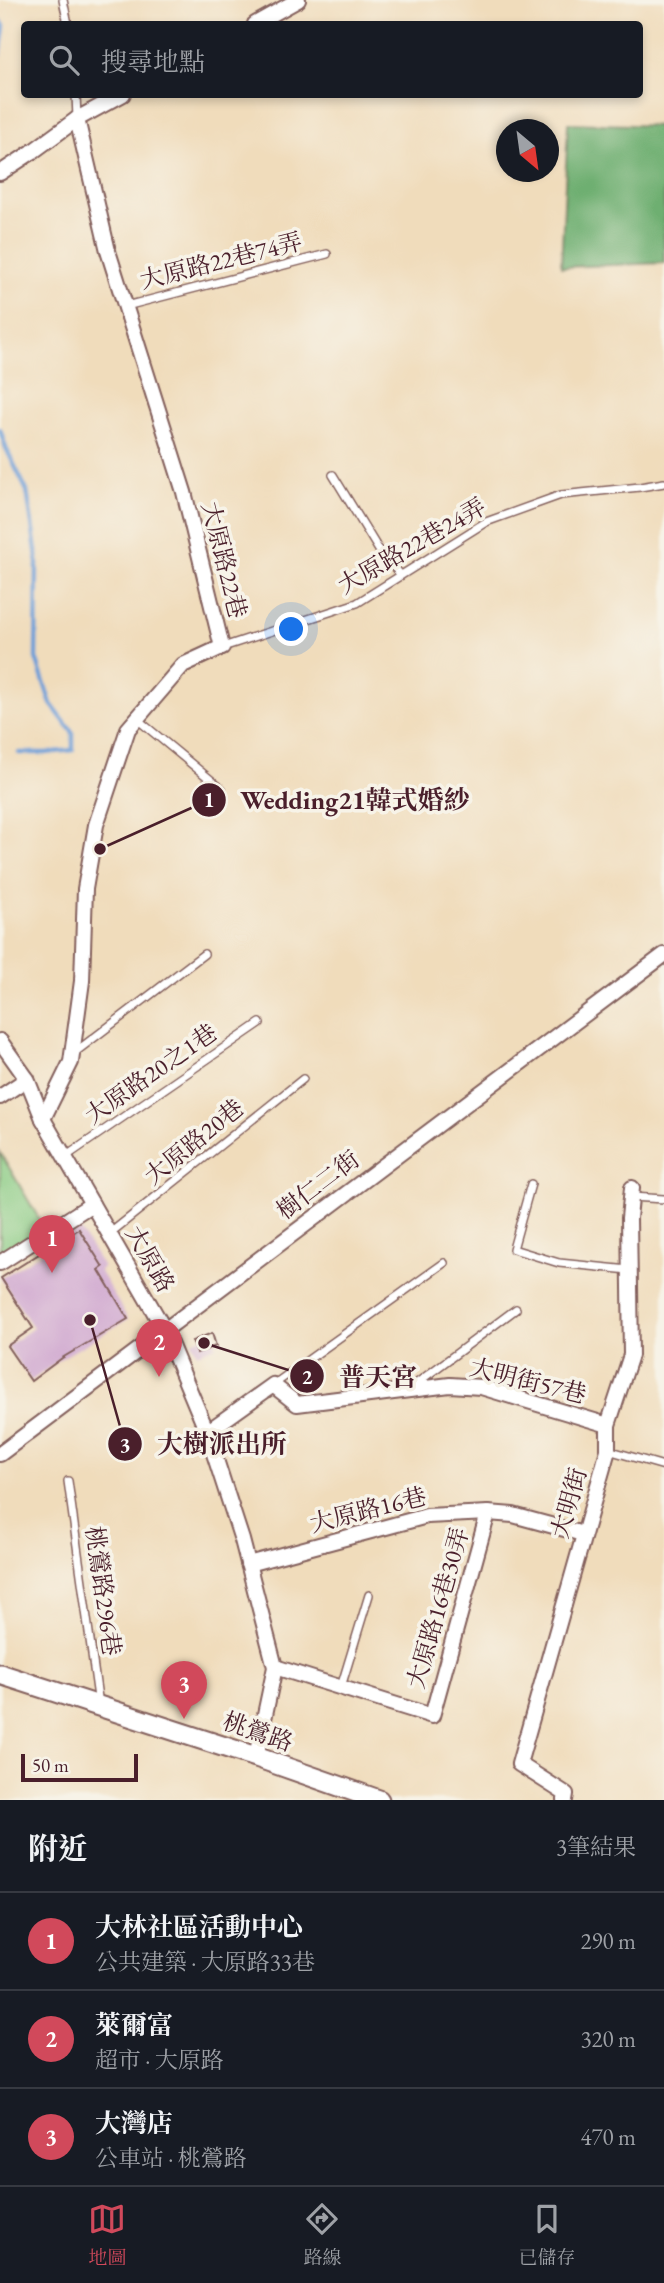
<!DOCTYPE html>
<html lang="zh-TW">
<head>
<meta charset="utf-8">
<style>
	body { margin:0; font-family:"EB Garamond","Noto Serif TC",serif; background:#20242c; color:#f1f3f6 }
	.compass { position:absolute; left:496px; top:119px; width:63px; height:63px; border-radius:50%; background:#171b24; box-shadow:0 4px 10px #0003; rotate:151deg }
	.scale { position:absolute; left:21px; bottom:18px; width:117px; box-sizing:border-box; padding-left:7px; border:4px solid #4a1f2b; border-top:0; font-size:19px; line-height:24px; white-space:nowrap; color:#4a1f2b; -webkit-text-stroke:5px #f7f3e8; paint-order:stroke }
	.you { position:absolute; left:292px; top:630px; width:24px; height:24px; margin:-18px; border:5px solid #fff; border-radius:50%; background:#1a73e8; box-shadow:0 0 0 10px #1a73e833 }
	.badge { display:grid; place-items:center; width:46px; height:46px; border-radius:50%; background:#d1495b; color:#fff; font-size:23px; font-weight:700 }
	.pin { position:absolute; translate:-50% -58px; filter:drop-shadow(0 2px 4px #0008) }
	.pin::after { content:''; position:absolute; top:37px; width:24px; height:21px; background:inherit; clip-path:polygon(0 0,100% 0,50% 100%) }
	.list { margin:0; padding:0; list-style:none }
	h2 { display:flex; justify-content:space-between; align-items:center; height:91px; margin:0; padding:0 28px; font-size:30px }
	h2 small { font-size:23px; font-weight:400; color:#9ea1a6 }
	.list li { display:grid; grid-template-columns:46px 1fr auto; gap:21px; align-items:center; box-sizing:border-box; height:98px; padding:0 28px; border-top:2px solid #363941 }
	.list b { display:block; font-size:26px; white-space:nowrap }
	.list p { margin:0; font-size:23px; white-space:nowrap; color:#9ea1a6 }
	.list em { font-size:23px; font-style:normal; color:#9ea1a6 }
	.icon { flex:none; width:38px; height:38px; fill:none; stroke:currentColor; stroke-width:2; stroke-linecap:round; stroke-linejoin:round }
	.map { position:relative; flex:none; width:664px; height:1800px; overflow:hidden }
	.search { position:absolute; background:#171b24; box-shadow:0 4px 10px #0003; left:21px; right:21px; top:21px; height:77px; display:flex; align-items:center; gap:18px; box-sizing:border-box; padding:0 24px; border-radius:7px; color:#9ea1a6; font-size:26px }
	.sheet { height:385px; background:#171b24 }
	nav { display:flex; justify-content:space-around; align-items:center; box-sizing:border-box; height:98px; border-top:2px solid #363941; background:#171b24; font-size:19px; color:#9ea1a6 }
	nav a { display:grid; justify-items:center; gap:4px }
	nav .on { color:#d1495b }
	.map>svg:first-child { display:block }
</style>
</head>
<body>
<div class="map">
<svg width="664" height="1800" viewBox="0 0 664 1800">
	<rect width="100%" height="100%" fill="#f7f3e8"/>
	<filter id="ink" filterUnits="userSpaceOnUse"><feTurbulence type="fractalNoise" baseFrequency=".0143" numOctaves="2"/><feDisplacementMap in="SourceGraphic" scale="14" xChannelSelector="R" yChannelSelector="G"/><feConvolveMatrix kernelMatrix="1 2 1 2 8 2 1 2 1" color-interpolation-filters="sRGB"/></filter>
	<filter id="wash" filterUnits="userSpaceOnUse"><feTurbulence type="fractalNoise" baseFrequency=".00686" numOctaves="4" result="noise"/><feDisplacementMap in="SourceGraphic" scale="28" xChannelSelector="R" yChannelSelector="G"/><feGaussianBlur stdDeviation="1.57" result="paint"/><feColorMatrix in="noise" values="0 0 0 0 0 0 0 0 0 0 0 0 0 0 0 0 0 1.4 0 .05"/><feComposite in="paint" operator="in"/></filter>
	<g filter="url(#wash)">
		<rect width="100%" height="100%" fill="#f0dcbb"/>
		<path fill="#89cb83" stroke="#6a7557" stroke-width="2" d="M0,1152L45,1229L0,1261Z"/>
		<path fill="#6eaf71" stroke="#5c674e" stroke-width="2" d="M568,123L664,126V263L561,267Z"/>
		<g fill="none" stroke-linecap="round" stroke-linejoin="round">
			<g stroke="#6d9ed7" stroke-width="4.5">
				<path d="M0,19L4,26L0,56"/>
				<path d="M0,429L6,448L27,491L37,557L36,658L51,704L73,733V750L46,753H19"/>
			</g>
		</g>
		<g id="blocks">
			<g fill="#d0a8d0">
				<path d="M79,1229L103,1267L99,1270L128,1319L62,1358L31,1381L7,1346L33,1328L1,1278Z"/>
				<path d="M212,1333L216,1346L197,1353L192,1341Z"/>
			</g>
		</g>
	</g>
	<g filter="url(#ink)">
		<use href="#blocks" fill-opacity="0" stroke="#84615d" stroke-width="2"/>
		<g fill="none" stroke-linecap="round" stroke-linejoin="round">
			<g stroke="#84615d" stroke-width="10">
				<g id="service">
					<path d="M63,0L68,24"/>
					<path d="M76,94L77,118"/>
					<path d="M126,306L327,254"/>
					<path d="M333,475L380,552L401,575"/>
					<path d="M223,647L357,603L486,522L561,495L640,487L664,483"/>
					<path d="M137,719L222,789"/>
					<path d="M74,1053L204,954"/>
					<path d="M65,1157L260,1023"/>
					<path d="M531,1184L513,1249L559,1263L629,1270"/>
					<path d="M631,1197L664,1199"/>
					<path d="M109,1234L303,1079"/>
					<path d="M273,1385L444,1263"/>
					<path d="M413,1386L516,1309"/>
					<path d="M608,1450L664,1466"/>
					<path d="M68,1481L99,1705"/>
					<path d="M341,1687L369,1595"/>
				</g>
			</g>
			<g stroke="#84615d" stroke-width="18">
				<g id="minor">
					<path d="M255,24L298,0"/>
					<path d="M0,173L32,152L77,119L123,94"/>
					<path d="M0,1041L27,1079L43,1119L164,1329L207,1432L242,1540L275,1667L256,1757"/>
					<path d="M0,1097L27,1079"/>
					<path d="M43,1119L71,1062L82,981L85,889L96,825L128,729L183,665L222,647L184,492L108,251L77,119"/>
					<path d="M0,1263L92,1204"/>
					<path d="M207,1432L273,1385L297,1404L450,1385L481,1387L608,1425"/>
					<path d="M0,1454L664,955"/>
					<path d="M248,1564L427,1516L488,1513L513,1515L583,1534"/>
					<path d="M275,1667L432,1716L488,1513"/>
					<path d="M565,1800L566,1794L519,1764L608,1450V1425L631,1355L629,1218L632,1188"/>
				</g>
			</g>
			<g stroke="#84615d" stroke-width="23">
				<path id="secondary" d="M0,1674L256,1757L379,1800"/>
			</g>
			<use href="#service" stroke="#fff" stroke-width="7"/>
			<use href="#minor" stroke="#fff" stroke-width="14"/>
			<use href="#secondary" stroke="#fff" stroke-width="19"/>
		</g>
	</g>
	<g text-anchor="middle" stroke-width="7" stroke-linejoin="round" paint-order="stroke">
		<g font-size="24" fill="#4a1f2b" stroke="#f7f3e8">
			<text transform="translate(221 261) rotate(-14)" y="8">大原路22巷74弄</text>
			<text transform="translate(412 546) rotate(-30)" y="8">大原路22巷24弄</text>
			<text transform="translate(224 560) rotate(76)" y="8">大原路22巷</text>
			<text transform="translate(151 1074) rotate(-35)" y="8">大原路20之1巷</text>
			<text transform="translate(194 1142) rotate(-39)" y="8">大原路20巷</text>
			<text transform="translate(318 1185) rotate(-37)" y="8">樹仁二街</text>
			<text transform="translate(150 1259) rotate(60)" y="8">大原路</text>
			<text transform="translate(528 1381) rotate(14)" y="8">大明街57巷</text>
			<text transform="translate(569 1503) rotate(-74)" y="8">大明街</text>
			<text transform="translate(368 1510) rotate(-14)" y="8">大原路16巷</text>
			<text transform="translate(103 1591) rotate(82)" y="8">桃鶯路296巷</text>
			<text transform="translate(438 1608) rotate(-74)" y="8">大原路16巷30弄</text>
			<text transform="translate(258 1732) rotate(19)" y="8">桃鶯路</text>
		</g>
	</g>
	<path fill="none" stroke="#4a1f2b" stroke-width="2.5" d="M100 849L209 800M204 1343L307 1376M90 1320L125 1444"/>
	<g fill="#4a1f2b" stroke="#f7f3e8" stroke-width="2.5">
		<circle cx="100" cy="849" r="7"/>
		<circle cx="204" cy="1343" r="7"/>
		<circle cx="90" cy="1320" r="7"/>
		<circle cx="209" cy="800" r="18"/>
		<circle cx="307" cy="1376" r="18"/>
		<circle cx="125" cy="1444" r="18"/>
	</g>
	<g font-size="21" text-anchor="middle" font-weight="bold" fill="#fff">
		<text x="209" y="807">1</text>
		<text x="307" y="1384">2</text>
		<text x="125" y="1452">3</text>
	</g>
	<g font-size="26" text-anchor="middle" font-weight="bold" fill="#4a1f2b" stroke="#f7f3e8" stroke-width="7" stroke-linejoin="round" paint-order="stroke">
		<text x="355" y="809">Wedding21韓式婚紗</text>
		<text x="378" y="1386">普天宮</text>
		<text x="222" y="1453">大樹派出所</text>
	</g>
</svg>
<svg class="compass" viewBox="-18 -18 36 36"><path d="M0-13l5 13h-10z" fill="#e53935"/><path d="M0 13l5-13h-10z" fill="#9ea1a6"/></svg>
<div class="scale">50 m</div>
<div class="you"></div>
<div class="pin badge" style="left:52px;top:1273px">1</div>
<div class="pin badge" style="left:159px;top:1377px">2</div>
<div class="pin badge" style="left:184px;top:1719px">3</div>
<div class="search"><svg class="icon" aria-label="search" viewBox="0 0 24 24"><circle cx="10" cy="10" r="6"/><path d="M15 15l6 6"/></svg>搜尋地點</div>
</div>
<section class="sheet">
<h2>附近<small>3筆結果</small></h2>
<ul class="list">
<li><span class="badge">1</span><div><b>大林社區活動中心</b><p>公共建築 · 大原路33巷</p></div><em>290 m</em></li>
<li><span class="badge">2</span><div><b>萊爾富</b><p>超市 · 大原路</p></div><em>320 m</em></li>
<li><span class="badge">3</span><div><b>大灣店</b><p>公車站 · 桃鶯路</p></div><em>470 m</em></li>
</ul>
</section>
<nav>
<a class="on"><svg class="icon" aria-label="map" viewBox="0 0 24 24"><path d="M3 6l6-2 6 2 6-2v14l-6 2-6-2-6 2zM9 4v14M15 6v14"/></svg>地圖</a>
<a><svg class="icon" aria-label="directions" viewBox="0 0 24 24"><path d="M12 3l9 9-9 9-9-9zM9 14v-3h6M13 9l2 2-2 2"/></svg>路線</a>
<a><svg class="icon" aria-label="saved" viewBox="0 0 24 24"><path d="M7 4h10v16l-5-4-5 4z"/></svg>已儲存</a>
</nav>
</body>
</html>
